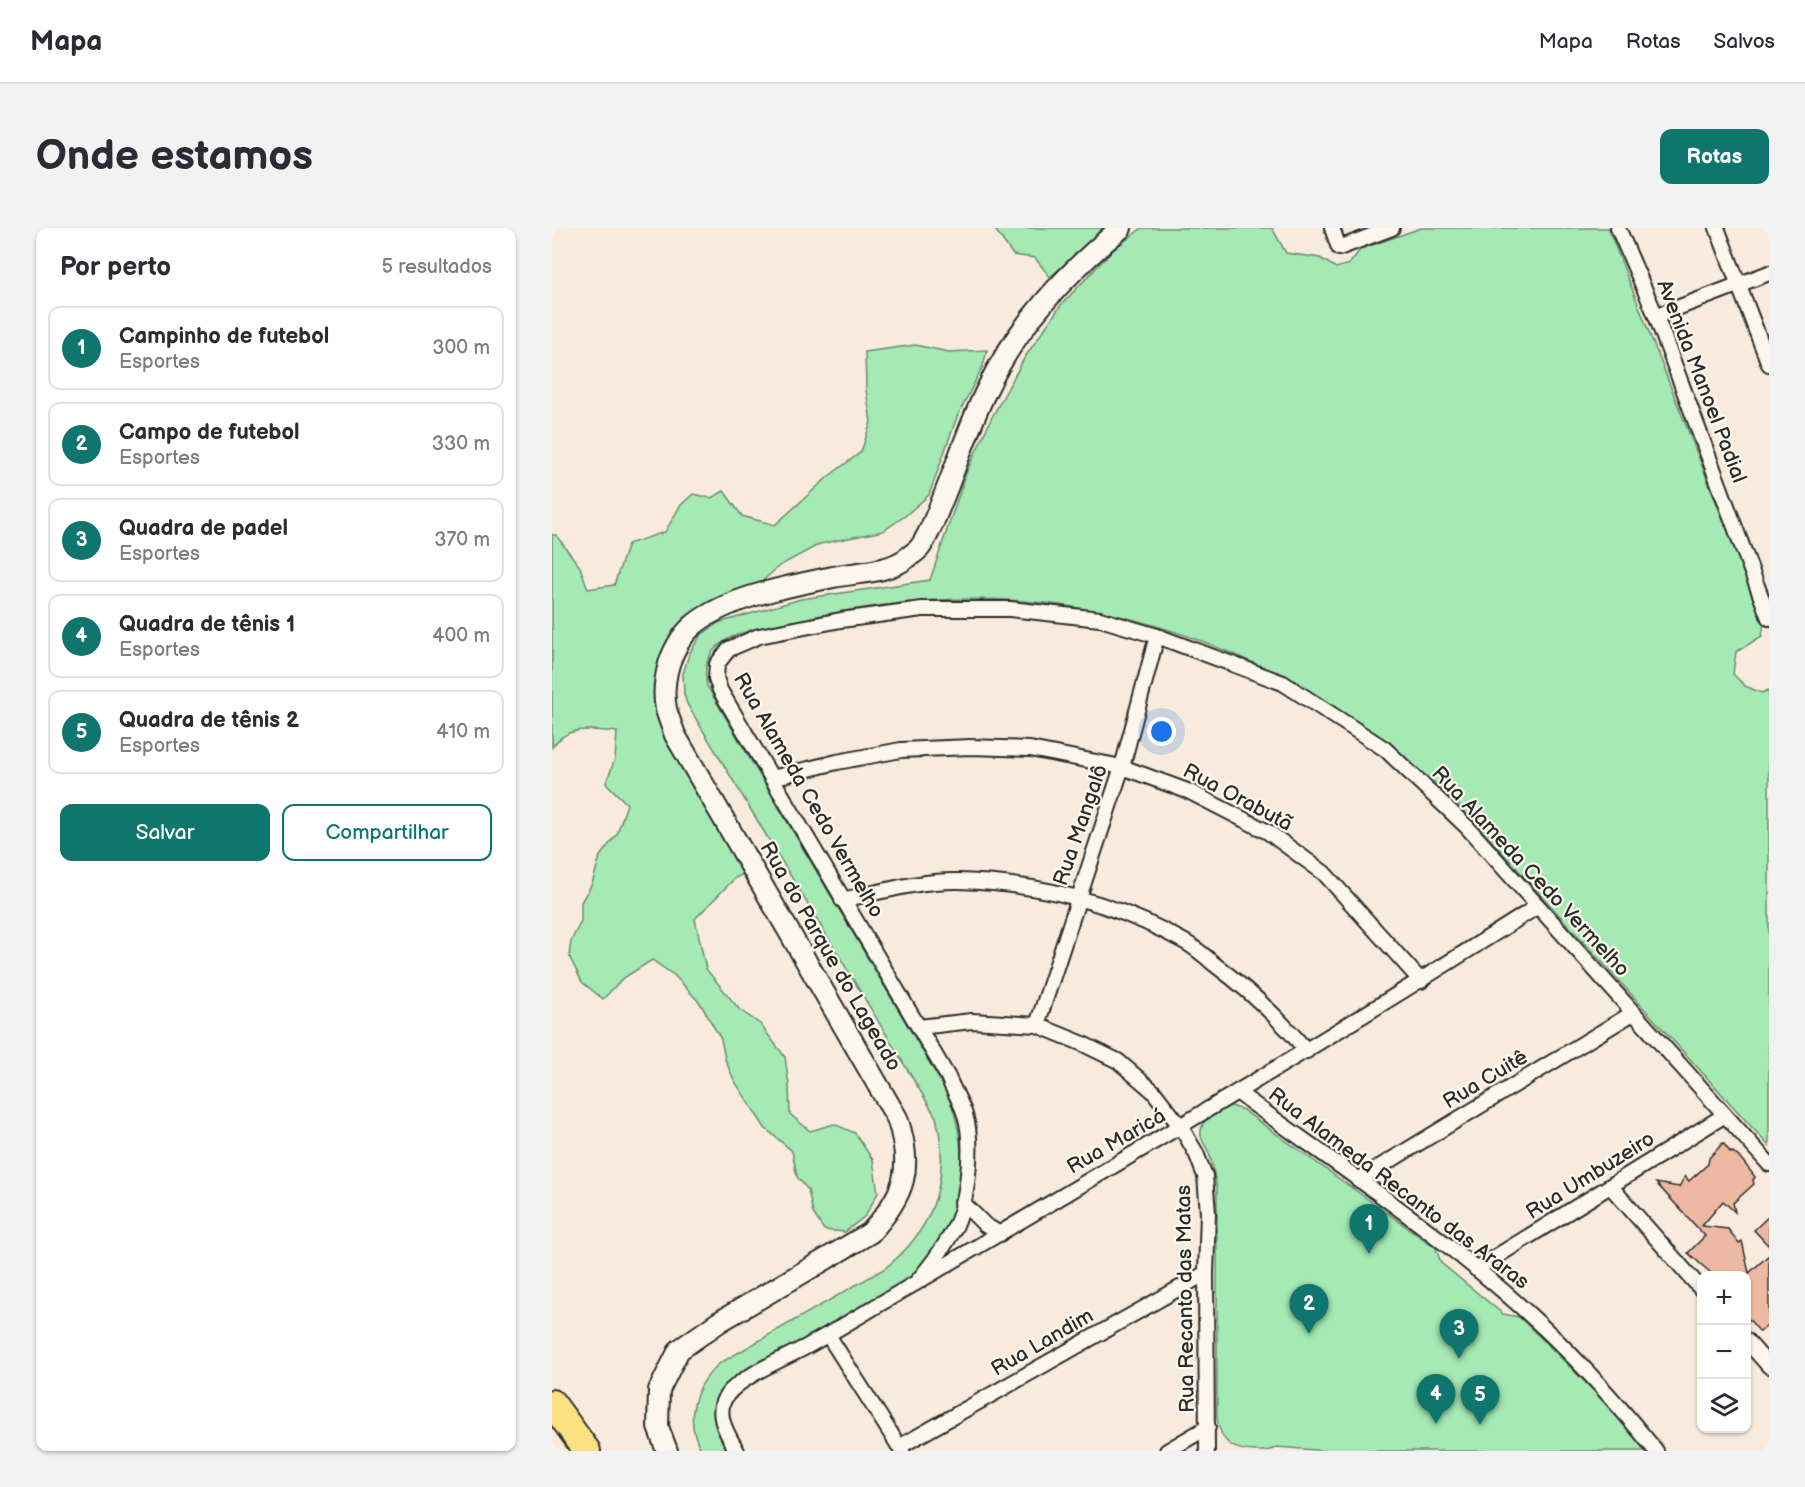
<!DOCTYPE html>
<html lang="pt">
<head>
<meta charset="utf-8">
<style>
	body { margin:0; font-family:"Balsamiq Sans",sans-serif; background:#f2f2f3; color:#2b2b33 }
	.controls { position:absolute; right:18px; bottom:18px; display:grid; overflow:hidden; border-radius:12px; box-shadow:0 2px 4px #0004 }
	.controls button { width:54px; height:54px; display:grid; place-items:center; padding:0; border:0; border-bottom:2px solid #e1e1e2; background:#fff; color:#2b2b33; font:30px sans-serif }
	.you { position:absolute; left:610px; top:504px; width:21px; height:21px; margin:-15px; border:4px solid #fff; border-radius:50%; background:#1a73e8; box-shadow:0 0 0 9px #1a73e833 }
	.badge { display:grid; place-items:center; width:39px; height:39px; border-radius:50%; background:#0f766e; color:#fff; font-size:20px; font-weight:700 }
	.pin { position:absolute; translate:-50% -50px; filter:drop-shadow(0 2px 3px #0008) }
	.pin::after { content:''; position:absolute; top:32px; width:21px; height:18px; background:inherit; clip-path:polygon(0 0,100% 0,50% 100%) }
	.list { margin:0; padding:0; list-style:none }
	h2 { display:flex; justify-content:space-between; align-items:center; height:78px; margin:0; padding:0 24px; font-size:26px }
	h2 small { font-size:20px; font-weight:400; color:#7c7c81 }
	.list li { display:grid; grid-template-columns:39px 1fr auto; gap:18px; align-items:center; box-sizing:border-box; height:84px; margin:0 12px 12px; padding:0 12px; border:2px solid #e1e1e2; border-radius:12px }
	.list b { display:block; font-size:22px; white-space:nowrap }
	.list p { margin:0; font-size:20px; white-space:nowrap; color:#7c7c81 }
	.list em { font-size:20px; font-style:normal; color:#7c7c81 }
	.actions { display:flex; gap:12px; padding:18px 24px }
	.actions a { flex:1; padding:14px 0; border:2px solid #0f766e; border-radius:12px; text-align:center; font-size:21px; color:#0f766e }
	.actions .main { background:#0f766e; color:#fff }
	.icon { flex:none; width:33px; height:33px; fill:none; stroke:currentColor; stroke-width:2; stroke-linecap:round; stroke-linejoin:round }
	.map { position:relative; flex:none; width:1217px; height:1223px; overflow:hidden; border-radius:12px }
	header { display:flex; align-items:center; gap:36px; box-sizing:border-box; height:84px; padding:0 30px; background:#fff; border-bottom:2px solid #e1e1e2 }
	header strong { font-size:28px }
	nav { display:flex; gap:33px; margin-inline-start:auto; font-size:21px }
	.intro { display:flex; align-items:center; justify-content:space-between; box-sizing:border-box; height:144px; padding:0 36px }
	h1 { margin:0; font-size:42px }
	.button { padding:15px 27px; border-radius:12px; background:#0f766e; color:#fff; font-size:21px; font-weight:700 }
	main { display:flex; gap:36px; padding:0 36px }
	aside { flex:1; background:#fff; border-radius:12px; box-shadow:0 2px 4px #0004 }
	.map>svg:first-child { display:block }
</style>
</head>
<body>
<header>
<strong>Mapa</strong>
<nav><a>Mapa</a><a>Rotas</a><a>Salvos</a></nav>
</header>
<div class="intro"><h1>Onde estamos</h1><a class="button">Rotas</a></div>
<main>
<aside>
<h2>Por perto<small>5 resultados</small></h2>
<ul class="list">
<li><span class="badge">1</span><div><b>Campinho de futebol</b><p>Esportes</p></div><em>300 m</em></li>
<li><span class="badge">2</span><div><b>Campo de futebol</b><p>Esportes</p></div><em>330 m</em></li>
<li><span class="badge">3</span><div><b>Quadra de padel</b><p>Esportes</p></div><em>370 m</em></li>
<li><span class="badge">4</span><div><b>Quadra de tênis 1</b><p>Esportes</p></div><em>400 m</em></li>
<li><span class="badge">5</span><div><b>Quadra de tênis 2</b><p>Esportes</p></div><em>410 m</em></li>
</ul>
<div class="actions"><a class="main">Salvar</a><a>Compartilhar</a></div>
</aside>
<div class="map">
<svg width="1217" height="1223" viewBox="0 0 1217 1223">
	<rect width="100%" height="100%" fill="#f8ebdd"/>
	<filter id="ink" filterUnits="userSpaceOnUse"><feTurbulence type="fractalNoise" baseFrequency=".0167" numOctaves="2"/><feDisplacementMap in="SourceGraphic" scale="12" xChannelSelector="R" yChannelSelector="G"/><feConvolveMatrix kernelMatrix="1 2 1 2 8 2 1 2 1" color-interpolation-filters="sRGB"/></filter>
	<g filter="url(#ink)">
		<g fill="#a5e9b4" stroke="#688a70" stroke-width="1.5">
			<path d="M442,0H556L498,49L483,30L461,27Z"/>
			<path d="M590,0H720L734,25L768,30L784,40L797,36L809,21L869,0H1056L1212,395L1210,408L1184,424L1181,446L1193,458L1210,465L1217,462V918L906,576C769,448 601,369 411,371C347,372 284,383 222,397C189,404 145,413 155,458L396,866C423,936 408,1001 355,1054L174,1158C154,1182 161,1199 176,1223H150C131,1192 142,1158 168,1135L332,1041C382,1002 399,951 384,889L135,476L132,466L131,446L137,426L148,408L166,395L249,371L378,352L415,243L440,189L473,129L509,77L561,22Z"/>
			<path d="M363,117L397,124L435,122L431,138L405,189L377,267L353,288L331,303L268,316L227,338L202,361L163,375L108,459L198,643L183,650L143,691L154,741L187,781L208,796L233,829L237,857L238,886L258,903L282,896L303,905L321,932L326,965L313,988L293,1004L272,1002L261,985L256,962L245,949L240,923L213,900L182,852L173,831L169,811L148,775L123,748L100,732L70,751L51,771L30,754L17,728L19,713L29,693V674L40,656L48,628L65,606L75,576L54,555L63,531L65,504C40,502 17,496 0,519V307H4L28,339L36,361L62,357L76,316L113,304L128,278L141,266L159,270L172,263L190,288L223,297L277,248L309,224L319,194L314,162L313,124Z"/>
			<path d="M679,878L691,882L884,1020L889,1035L951,1086L967,1089L995,1116L1050,1171L1096,1223H775L725,1219C718,1223 714,1223 706,1223C681,1223 669,1216 665,1190V962C663,950 661,938 657,925C655,920 650,914 649,908C647,891 665,879 679,878Z"/>
		</g>
		<g fill="#eeb9a2" stroke="#2b2b2b" stroke-width="1.5">
			<path d="M1171,915L1179,925L1181,924L1190,932L1203,949L1201,952L1202,956L1181,975L1183,984L1171,973L1150,998L1176,1001L1187,1015L1190,1013L1197,1045L1217,1027V1096L1208,1104L1194,1088L1195,1047H1159V1045L1136,1025L1153,1008L1104,955L1127,959L1133,948L1137,953L1156,936L1157,930Z"/>
			<path d="M1217,988V1018L1202,1002Z"/>
		</g>
		<g fill="none" stroke-linecap="round" stroke-linejoin="round">
			<g stroke="#2b2b2b" stroke-width="18">
				<g id="street">
					<path d="M780,0L787,20L840,0"/>
					<path d="M1066,0L1104,88L1217,390"/>
					<path d="M1165,0L1217,136"/>
					<path d="M1104,88L1217,45"/>
					<path d="M220,550L285,534L349,522L418,519L478,521L570,539L638,564L716,604L772,645L869,753"/>
					<path d="M290,672C328,664 368,652 407,653C486,655 564,675 633,714C644,720 653,728 662,736C697,762 727,790 755,823"/>
					<path d="M485,797L570,539L605,408"/>
					<path d="M367,799L420,793L485,797L529,815L566,833L601,863L629,899L644,925L653,948L656,985L654,1045L655,1223"/>
					<path d="M685,864C789,940 901,1013 994,1102C1033,1139 1070,1181 1104,1223"/>
					<path d="M806,952L1081,785"/>
					<path d="M1059,959L1150,1062"/>
					<path d="M410,974L433,997L448,1006"/>
					<path d="M924,1041L1173,887"/>
					<path d="M364,1055C380,1036 393,1019 404,997C416,971 422,915 413,887C409,874 401,862 396,849L168,462L164,450L165,436L177,421L207,408L289,392L370,381H458L548,391L605,408L731,455L833,521L915,599L1217,936"/>
					<path d="M276,1107L350,1223"/>
					<path d="M1194,1112L1217,1138"/>
					<path d="M347,1219L654,1045"/>
					<path d="M185,1223C176,1207 161,1185 175,1167C188,1149 231,1131 252,1120C288,1100 322,1079 357,1059C568,934 779,810 986,678"/>
					<path d="M615,1223L656,1199"/>
				</g>
			</g>
			<g stroke="#2b2b2b" stroke-width="24">
				<path id="secondary" d="M115,1223L106,1199L107,1162L127,1122L167,1094L318,1005C353,967 362,940 345,890L123,507C120,498 116,489 114,481C111,466 113,450 117,436C122,421 131,405 144,395C179,368 239,358 281,349C305,344 335,345 355,330C360,326 366,323 369,318C378,305 384,287 390,273C405,236 417,198 434,163C465,97 514,46 569,0"/>
			</g>
			<g stroke="#2b2b2b" stroke-width="30">
				<path id="highway" d="M0,1175L35,1223"/>
			</g>
			<use href="#street" stroke="#fbf7ec" stroke-width="14"/>
			<use href="#secondary" stroke="#fbf7ec" stroke-width="20"/>
			<use href="#highway" stroke="#fbe180" stroke-width="26"/>
		</g>
	</g>
	<g text-anchor="middle" stroke-width="4.5" stroke-linejoin="round" paint-order="stroke">
		<g font-size="21" fill="#2b2b2b" stroke="#fbf7ec">
			<text transform="translate(1150 153) rotate(69)" y="7">Avenida Manoel Padial</text>
			<text transform="translate(257 567) rotate(60)" y="7">Rua Alameda Cedo Vermelho</text>
			<text transform="translate(686 569) rotate(28)" y="7">Rua Orabutã</text>
			<text transform="translate(528 597) rotate(-71)" y="7">Rua Mangalô</text>
			<text transform="translate(979 643) rotate(47)" y="7">Rua Alameda Cedo Vermelho</text>
			<text transform="translate(279 728) rotate(60)" y="7">Rua do Parque do Lageado</text>
			<text transform="translate(933 851) rotate(-31)" y="7">Rua Cuitê</text>
			<text transform="translate(564 913) rotate(-30)" y="7">Rua Maricá</text>
			<text transform="translate(1038 947) rotate(-32)" y="7">Rua Umbuzeiro</text>
			<text transform="translate(847 960) rotate(37)" y="7">Rua Alameda Recanto das Araras</text>
			<text transform="translate(633 1071) rotate(-91)" y="7">Rua Recanto das Matas</text>
			<text transform="translate(490 1114) rotate(-30)" y="7">Rua Landim</text>
		</g>
	</g>
</svg>
<div class="controls">
<button>+</button>
<button>−</button>
<button><svg class="icon" aria-label="layers" viewBox="0 0 24 24"><path d="M12 4l9 5-9 5-9-5zM3 14l9 5 9-5"/></svg></button>
</div>
<div class="you"></div>
<div class="pin badge" style="left:817px;top:1026px">1</div>
<div class="pin badge" style="left:757px;top:1106px">2</div>
<div class="pin badge" style="left:907px;top:1131px">3</div>
<div class="pin badge" style="left:884px;top:1196px">4</div>
<div class="pin badge" style="left:928px;top:1197px">5</div>
</div>
</main>
</body>
</html>
